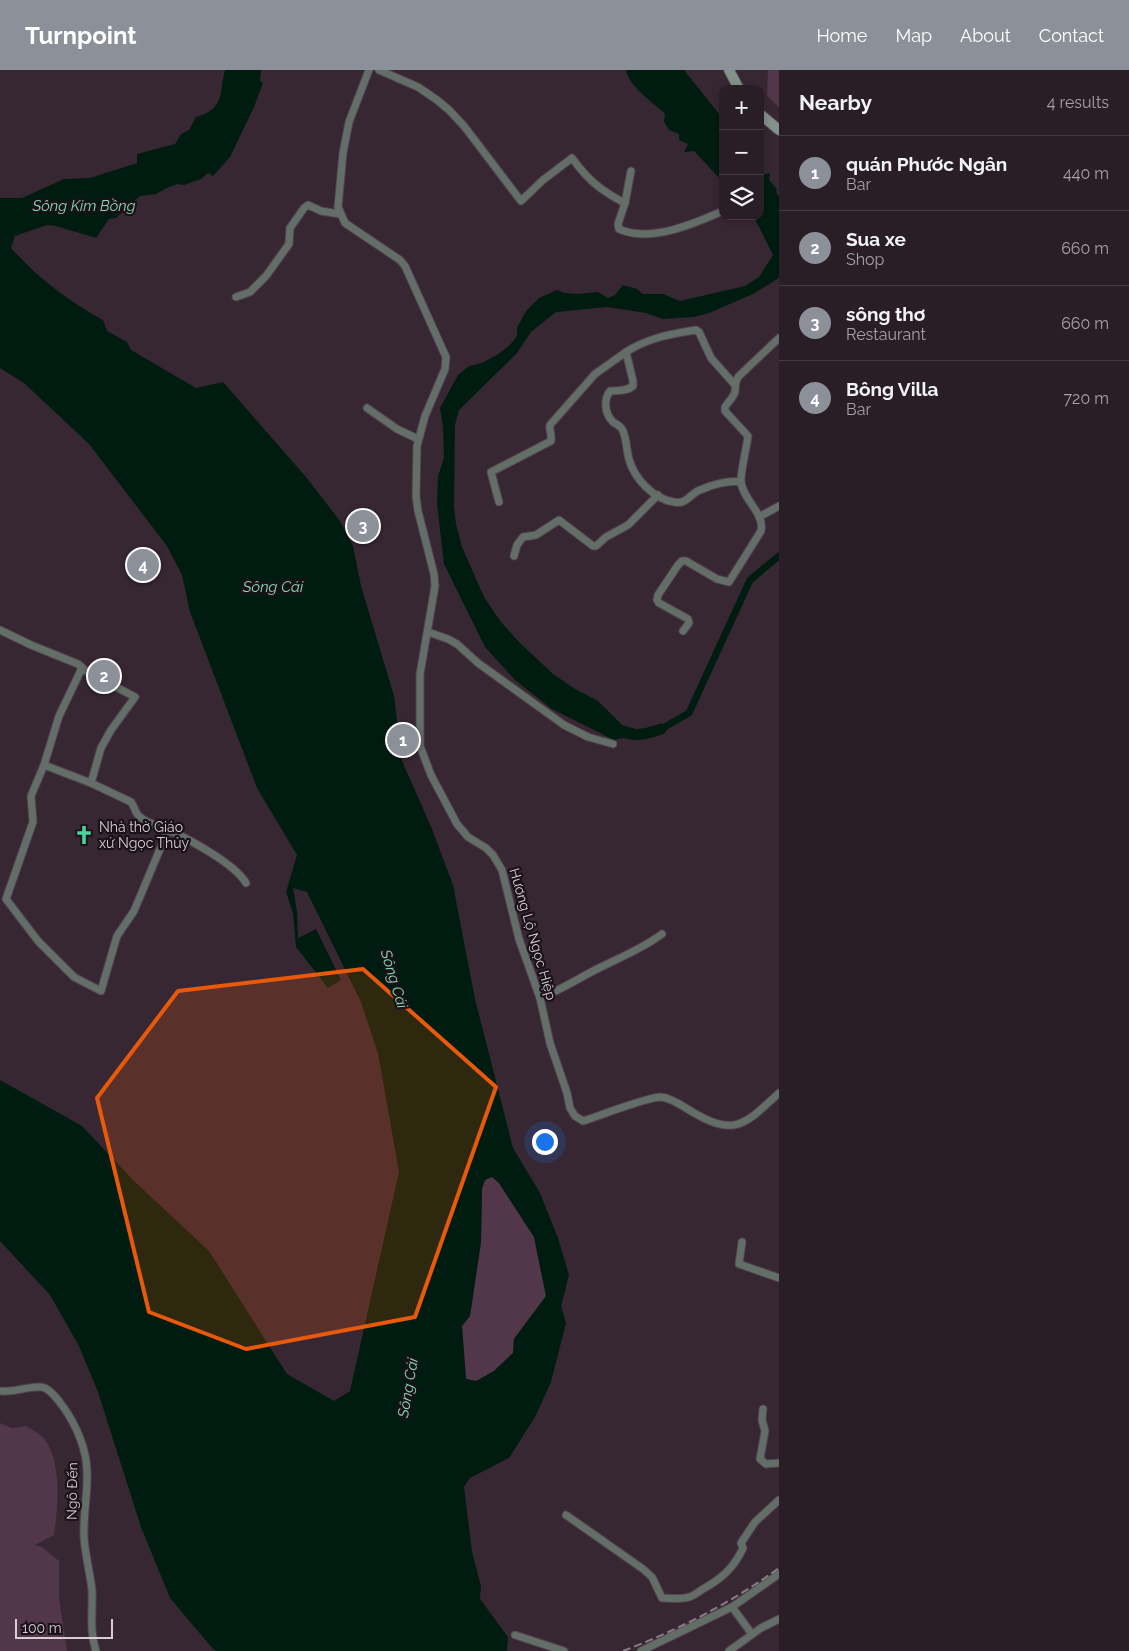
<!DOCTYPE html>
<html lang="en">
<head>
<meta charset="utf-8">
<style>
	body { margin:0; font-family:Raleway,sans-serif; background:#352a32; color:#f1f3f6 }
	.controls { position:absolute; right:15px; top:15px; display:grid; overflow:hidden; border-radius:10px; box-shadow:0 2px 8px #0003 }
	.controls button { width:45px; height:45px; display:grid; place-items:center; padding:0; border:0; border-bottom:1px solid #453b43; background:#291d26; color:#f1f3f6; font:25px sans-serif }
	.scale { position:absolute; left:15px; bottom:12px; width:98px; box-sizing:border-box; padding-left:5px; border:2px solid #d9cdd5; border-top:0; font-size:14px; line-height:18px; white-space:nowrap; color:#d9cdd5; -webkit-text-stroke:4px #1a1218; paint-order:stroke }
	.you { position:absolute; left:544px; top:1071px; width:18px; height:18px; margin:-12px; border:4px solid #fff; border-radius:50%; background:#1a73e8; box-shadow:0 0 0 8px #1a73e833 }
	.badge { display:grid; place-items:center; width:32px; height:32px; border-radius:50%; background:#8c9099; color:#fff; font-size:16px; font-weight:700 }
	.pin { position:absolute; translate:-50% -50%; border:2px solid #fff; box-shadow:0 1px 5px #0006 }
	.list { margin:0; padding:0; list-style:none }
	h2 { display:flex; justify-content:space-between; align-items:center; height:65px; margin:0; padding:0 20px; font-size:21px }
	h2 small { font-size:16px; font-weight:400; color:#a5a2a7 }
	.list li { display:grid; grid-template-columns:32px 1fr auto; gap:15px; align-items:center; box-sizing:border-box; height:75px; padding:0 20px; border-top:1px solid #453b43 }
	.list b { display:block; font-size:19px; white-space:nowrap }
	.list p { margin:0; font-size:16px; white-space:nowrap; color:#a5a2a7 }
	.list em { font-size:16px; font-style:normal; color:#a5a2a7 }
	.icon { flex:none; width:28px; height:28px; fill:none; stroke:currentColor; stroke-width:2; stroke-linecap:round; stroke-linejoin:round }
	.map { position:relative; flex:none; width:779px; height:1581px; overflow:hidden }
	header { display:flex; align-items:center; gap:30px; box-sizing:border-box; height:70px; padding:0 25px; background:#8c9099; color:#fff }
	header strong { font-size:24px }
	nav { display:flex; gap:28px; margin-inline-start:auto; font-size:18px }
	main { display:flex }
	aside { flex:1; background:#291d26 }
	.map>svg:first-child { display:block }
</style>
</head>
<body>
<header>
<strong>Turnpoint</strong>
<nav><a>Home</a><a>Map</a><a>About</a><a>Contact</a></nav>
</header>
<main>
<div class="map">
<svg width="779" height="1581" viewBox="0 0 779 1581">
	<rect width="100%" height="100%" fill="#372733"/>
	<g fill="#52364a">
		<path d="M768,0H779V37L767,26Z"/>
		<path d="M492,1107L499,1113L534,1167L546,1226L514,1269L513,1283L494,1301L477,1311L466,1309L462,1256L470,1246L481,1172L482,1119L485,1110Z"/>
		<path d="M0,1353L12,1358L26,1356C32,1360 41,1364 45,1370C62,1392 58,1439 54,1465L35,1475L42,1477L59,1491V1528L67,1581H0Z"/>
	</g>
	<g fill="#001c10" fill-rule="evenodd">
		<path d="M225,0H261L260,11L263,13L254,37L230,87L213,106L208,103L201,109L184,115L178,114L169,117L156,124L140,126L116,148L109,149L96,168L56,156L47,155L15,166L11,178C37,207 68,231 103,250L107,261L127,272L131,280L196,318L223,312L306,407L340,451L353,476L361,516L394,626L402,691L432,759L453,815L475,929L513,1078L540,1123L558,1168L569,1205L561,1236L566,1253L551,1312L535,1347L509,1388L470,1408L464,1417L472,1482L481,1516L480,1529L508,1567L507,1581H216L213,1579L170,1528L141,1457L98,1322L79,1276L50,1225L0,1171V1010L82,1056L134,1111L209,1181L287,1304L334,1331L350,1321L399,1102L378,983L361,932L307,822L293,818L297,841L298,868L316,859L341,910L328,918L296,877L293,843L286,822L297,785L257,718L190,542L182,505L167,476L89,374L24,313L0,298V128H22L64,109L90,108L137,93V84L175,74L181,64L189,60L196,47C225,39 219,23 225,0ZM492,1107L499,1113L534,1167L546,1226L514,1269L513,1283L494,1301L476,1311L466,1309L462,1256L470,1246L481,1172L482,1119L485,1110Z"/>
		<path d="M626,0H684L723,49V112L694,81L684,82L688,74L679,70V64L669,60L664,52L665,44C652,31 630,18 626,0Z"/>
		<path d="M760,100L765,104L770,103L769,110L777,119L776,122L779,126V208L753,224L709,243L694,247L663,249L646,243L607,237L556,242L531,262L517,283L459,340L455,355L454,437L456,454L462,477L484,527L501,552L520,573L553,604L575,619L598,631L622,655L635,659H661L614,670L552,639L515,610L485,577L444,494L437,433L438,406L444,388L443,356L440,338L458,305L469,296L482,293L497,285L510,275L517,266V258L526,241L539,228L557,220L565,223L578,224L598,222L608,228L615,225L623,215L637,219L643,224H663L680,231L745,216L759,207L773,185L756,151L752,146H760Z"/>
	</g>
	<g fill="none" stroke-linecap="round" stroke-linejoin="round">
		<path stroke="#001c10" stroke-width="7" d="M661,659L689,643L750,510L779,486"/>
		<path stroke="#001c10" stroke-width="11" d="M622,661C636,668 648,663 661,659"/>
		<g stroke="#51424d" stroke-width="9">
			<g id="street">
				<path d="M369,0L349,52L343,83L338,137L345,153L400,190L405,196L446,287L445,299L425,346L417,376L416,426L418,441L434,504L435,516L420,604V676L431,705L457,754L468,767L486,778L493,785L502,800L519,869L540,928L550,973L567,1023L570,1038L575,1046L583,1051C599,1046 647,1027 661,1027C671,1028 681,1035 689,1040C735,1068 744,1055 779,1023"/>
				<path d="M379,0L418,17L437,30L449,40L464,56L521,131L543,110L572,88C587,109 601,121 625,133L618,154L619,159C650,173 693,154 723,141"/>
				<path d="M625,133L631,101"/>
				<path d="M236,227L250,222L266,206L289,174L290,158L304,138L308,135L321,141L340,144"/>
				<path d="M735,315L711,288L699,262L696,260C670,264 648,268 626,282L633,311V316C626,322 618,320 610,321C603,330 605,344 613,352C616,354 620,356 622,359C627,368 626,379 629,389C634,408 653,429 674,432C686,435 690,424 700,420C711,415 728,410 741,412"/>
				<path d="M367,338L397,359L418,369"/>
				<path d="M499,432L491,402L551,371C552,365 549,360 550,355L595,304L626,282"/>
				<path d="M759,447L779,436"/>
				<path d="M514,486L517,475L523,467L536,465L559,450L593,476H596L606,467L628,455L658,425"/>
				<path d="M0,560L31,575L78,594L86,601L135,627L111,660L101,678L91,713L131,732C134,736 134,738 136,742C141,752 159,756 168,760L134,841L117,866L101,921L74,907L38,871L6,829L33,752L31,726L44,695L59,646L82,598"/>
				<path d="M683,561L689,553L688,549L659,533L657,530L658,525L678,495L682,491H686L717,509L729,512L761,461C765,443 743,430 741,412C740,404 747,376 748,366L725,341V337C728,332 733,328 735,322C736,315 734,312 739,306L779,268"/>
				<path d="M428,562L448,569L457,574L478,593L564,655L588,667L613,674"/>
				<path d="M44,695L91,713"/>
				<path d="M168,760C189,769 235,794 246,813"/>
				<path d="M540,928C561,920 579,908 599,898C621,887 642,879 662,864"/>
				<path d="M742,1172L739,1194L779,1208"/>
				<path d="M0,1321C13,1323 35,1314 45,1318C53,1322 59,1331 64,1338C76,1355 87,1380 87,1402C88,1424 83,1445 84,1467C85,1485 90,1502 92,1520C93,1540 89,1561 96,1581"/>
				<path d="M763,1339L762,1350L765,1361L760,1389L766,1394L779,1393"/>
				<path d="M566,1445L643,1499L652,1507L662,1528C670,1528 680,1530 689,1527C694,1526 698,1522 703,1519C721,1509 734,1498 743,1478L741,1473L755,1452L779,1430"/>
				<path d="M732,1537L752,1564"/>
				<path d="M515,1565L564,1581"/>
				<path d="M641,1581L732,1537L779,1504"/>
				<path d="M729,1581L761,1558L779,1549"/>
			</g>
		</g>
		<g stroke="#51424d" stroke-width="12">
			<g id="secondary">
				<path d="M729,0L739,19"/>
				<path d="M760,44L779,60"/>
			</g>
		</g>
		<use href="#street" stroke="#646e68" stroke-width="7"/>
		<use href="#secondary" stroke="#83928a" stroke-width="10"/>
		<path stroke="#8b7d87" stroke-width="2" stroke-dasharray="8 4" stroke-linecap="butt" d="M623,1581C678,1560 731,1533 779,1498"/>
	</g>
	<path fill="#e8590c" fill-opacity="0.2" stroke="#e8590c" stroke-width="4" stroke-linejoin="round" d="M363,899L496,1017L415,1247L246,1279L149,1242L97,1028L178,921Z"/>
	<defs>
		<g id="church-bare" transform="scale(1.5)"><path d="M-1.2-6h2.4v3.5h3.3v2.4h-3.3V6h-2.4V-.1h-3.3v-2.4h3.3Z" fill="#4cd39b" stroke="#1a1218" stroke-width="2.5" paint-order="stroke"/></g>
	</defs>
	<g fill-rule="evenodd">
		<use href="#church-bare" x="84" y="765"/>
	</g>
	<g text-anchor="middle" stroke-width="4.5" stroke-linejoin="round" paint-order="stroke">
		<g font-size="14" fill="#d9cdd5" stroke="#1a1218" text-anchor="start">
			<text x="99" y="762">Nhà thờ Giáo<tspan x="99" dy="16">xứ Ngọc Thủy</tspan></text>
		</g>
		<g font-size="14" fill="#d9cdd5" stroke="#1a1218">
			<text transform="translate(533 864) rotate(74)" y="5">Hương Lộ Ngọc Hiệp</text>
			<text transform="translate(72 1421) rotate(-89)" y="5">Ngô Đến</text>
		</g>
		<g font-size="15" font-style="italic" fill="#86dbb2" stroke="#1a1218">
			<text x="84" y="141">Sông Kim Bồng</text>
			<text x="273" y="522">Sông Cái</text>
			<text transform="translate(394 909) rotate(73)" y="5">Sông Cái</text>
			<text transform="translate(408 1318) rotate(-80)" y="5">Sông Cái</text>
		</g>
	</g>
</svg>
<div class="controls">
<button>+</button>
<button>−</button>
<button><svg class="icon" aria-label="layers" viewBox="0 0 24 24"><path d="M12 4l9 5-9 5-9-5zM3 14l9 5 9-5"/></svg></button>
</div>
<div class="scale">100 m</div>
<div class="you"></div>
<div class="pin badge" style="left:403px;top:670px">1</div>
<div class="pin badge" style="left:104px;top:606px">2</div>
<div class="pin badge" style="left:363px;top:456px">3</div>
<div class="pin badge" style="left:143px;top:495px">4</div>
</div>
<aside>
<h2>Nearby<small>4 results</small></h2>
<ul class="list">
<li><span class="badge">1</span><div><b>quán Phước Ngân</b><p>Bar</p></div><em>440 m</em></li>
<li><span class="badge">2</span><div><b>Sua xe</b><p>Shop</p></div><em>660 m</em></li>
<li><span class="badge">3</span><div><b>sông thơ</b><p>Restaurant</p></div><em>660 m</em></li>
<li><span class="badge">4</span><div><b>Bông Villa</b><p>Bar</p></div><em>720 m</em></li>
</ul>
</aside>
</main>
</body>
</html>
